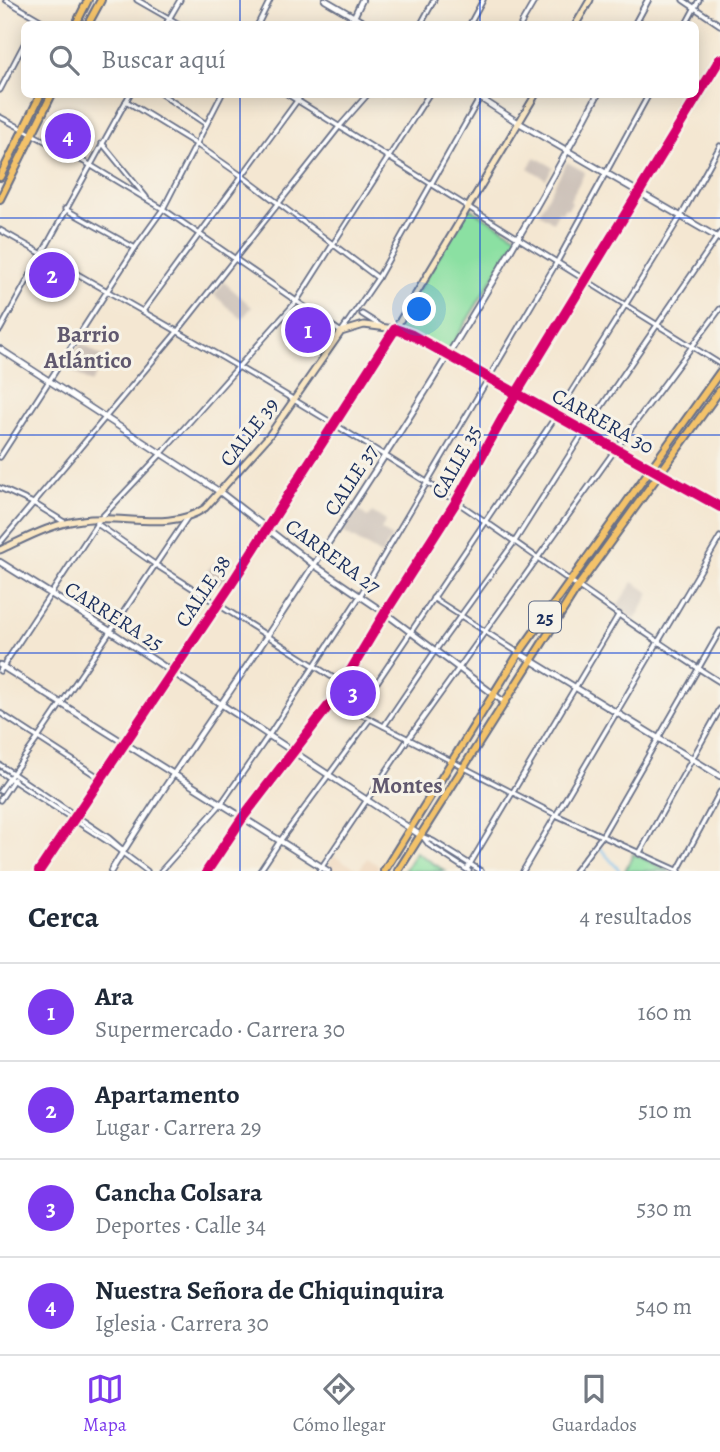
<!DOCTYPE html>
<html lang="es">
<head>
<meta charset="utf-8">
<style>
	body { margin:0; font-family:Alegreya,serif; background:#f6f6f7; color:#1f2937 }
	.you { position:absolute; left:420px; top:310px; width:24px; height:24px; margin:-18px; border:5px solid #fff; border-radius:50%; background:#1a73e8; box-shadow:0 0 0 10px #1a73e833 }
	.badge { display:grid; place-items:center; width:46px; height:46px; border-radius:50%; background:#7c3aed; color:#fff; font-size:23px; font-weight:700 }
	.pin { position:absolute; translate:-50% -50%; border:4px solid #fff; box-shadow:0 2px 7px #0006 }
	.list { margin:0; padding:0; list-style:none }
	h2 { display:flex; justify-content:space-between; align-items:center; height:91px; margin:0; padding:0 28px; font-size:30px }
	h2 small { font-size:23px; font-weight:400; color:#747a83 }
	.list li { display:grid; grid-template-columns:46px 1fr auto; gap:21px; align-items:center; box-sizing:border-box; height:98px; padding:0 28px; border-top:2px solid #e0e1e3 }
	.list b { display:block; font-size:26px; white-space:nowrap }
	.list p { margin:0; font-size:23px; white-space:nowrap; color:#747a83 }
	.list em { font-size:23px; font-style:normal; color:#747a83 }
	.icon { flex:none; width:38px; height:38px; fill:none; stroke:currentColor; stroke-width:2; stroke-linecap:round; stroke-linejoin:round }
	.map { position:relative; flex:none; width:720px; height:871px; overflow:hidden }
	.search { position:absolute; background:#fff; box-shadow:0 4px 18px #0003; left:21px; right:21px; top:21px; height:77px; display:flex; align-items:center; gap:18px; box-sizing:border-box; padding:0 24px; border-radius:10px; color:#747a83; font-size:26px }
	.sheet { height:483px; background:#fff }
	nav { display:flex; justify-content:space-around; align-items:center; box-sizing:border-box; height:98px; border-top:2px solid #e0e1e3; background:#fff; font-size:19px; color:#747a83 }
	nav a { display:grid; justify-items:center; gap:4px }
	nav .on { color:#7c3aed }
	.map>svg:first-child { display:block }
</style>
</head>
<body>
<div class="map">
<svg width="720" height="871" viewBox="0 0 720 871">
	<rect width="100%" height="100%" fill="#f7f3e8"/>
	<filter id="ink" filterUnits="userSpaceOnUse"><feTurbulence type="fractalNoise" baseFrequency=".0143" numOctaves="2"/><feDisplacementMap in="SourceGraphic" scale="14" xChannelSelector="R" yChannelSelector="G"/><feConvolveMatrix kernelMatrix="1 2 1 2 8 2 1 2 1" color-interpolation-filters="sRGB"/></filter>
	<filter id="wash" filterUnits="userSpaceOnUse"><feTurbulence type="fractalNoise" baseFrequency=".00686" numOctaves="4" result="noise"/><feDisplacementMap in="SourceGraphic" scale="28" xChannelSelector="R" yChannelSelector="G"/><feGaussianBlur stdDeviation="1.57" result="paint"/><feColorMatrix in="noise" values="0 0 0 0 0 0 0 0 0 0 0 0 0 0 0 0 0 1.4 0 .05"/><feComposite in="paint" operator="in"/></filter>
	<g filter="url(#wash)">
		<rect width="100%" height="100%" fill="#f4e7d2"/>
		<path fill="#efd6bc" d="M334,856L359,870L367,858L379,866L376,871H334L327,867Z"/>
		<g fill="#cdc2b9">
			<path d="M535,157L553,167L546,179L528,168Z"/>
			<path d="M567,162L585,172L570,200L572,202L568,209L565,208L562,213L559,211L553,222L539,213Z"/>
			<path d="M224,282L252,307L242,319L214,295Z"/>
			<path d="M81,343L106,359L91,383L66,367Z"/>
			<path d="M358,509L368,518L372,512L386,521L381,530L392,537L381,555L343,532Z"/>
			<path d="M215,562L229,577L222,587L204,574Z"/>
			<path d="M633,582L650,593L635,620L616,607Z"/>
		</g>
		<g fill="#8be0a2" stroke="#538880" stroke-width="2">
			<path d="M468,207L518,237L446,355L412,335L395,329Z"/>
			<path d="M349,673L374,686L357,712L333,700Z"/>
			<path d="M416,852L445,871H404Z"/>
			<path d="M633,854L638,856L670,871H625Z"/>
		</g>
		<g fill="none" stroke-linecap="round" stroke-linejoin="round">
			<path stroke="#78bfef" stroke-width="2" d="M600,848L620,871"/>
		</g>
	</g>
	<g filter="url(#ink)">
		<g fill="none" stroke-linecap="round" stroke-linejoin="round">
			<g stroke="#676f87" stroke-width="7">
				<g id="minor">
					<path d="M6,0L47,24"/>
					<path d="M137,0L179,24"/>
					<path d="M683,0L720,25"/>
					<path d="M166,24L180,0"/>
					<path d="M258,24L270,0"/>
					<path d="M349,24L354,17"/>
					<path d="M421,24L434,0"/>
					<path d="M470,24L483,0"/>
					<path d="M521,24L535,0"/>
					<path d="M686,24L699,0"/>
					<path d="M0,90L24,44"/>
					<path d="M161,94L206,124"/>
					<path d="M287,94L720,364"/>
					<path d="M126,101L196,144L242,176L378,278"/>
					<path d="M0,117L90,165L163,209L341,332L378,278L482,94"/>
					<path d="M102,143L146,197"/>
					<path d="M65,209L135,248"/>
					<path d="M0,230C144,312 288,393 428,483C527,547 620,620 720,682"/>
					<path d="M143,311L302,94"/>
					<path d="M362,314L381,326"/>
					<path d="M0,330L130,94"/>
					<path d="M0,457L135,248L163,209L222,94"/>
					<path d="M660,475L720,507"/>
					<path d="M0,488L35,504L64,522"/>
					<path d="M96,523L156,565L343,684"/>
					<path d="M0,543L177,332L339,127L368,94"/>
					<path d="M433,598L519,653"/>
					<path d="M0,671L100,519L161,454L296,302L429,94"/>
					<path d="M333,700L556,815L679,871"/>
					<path d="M357,712L556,416L681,216L720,146"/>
					<path d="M0,713L100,778"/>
					<path d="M384,726L435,651L515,541L584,432L720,233"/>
					<path d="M0,765L109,838L124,851"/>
					<path d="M0,772L107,841L147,871"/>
					<path d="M0,791L38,738L187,518"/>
					<path d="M0,800L14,779"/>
					<path d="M421,836L433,841L481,871"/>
					<path d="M423,837L429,845L469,871"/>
					<path d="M639,854L720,709"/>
					<path d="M467,869L619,614"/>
					<path d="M678,870L720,792"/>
					<path d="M39,871L230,586L395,329"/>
					<path d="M161,871L221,804L269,735L360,596L557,262L649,94"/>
					<path d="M207,871L243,817L333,700L385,613"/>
					<path d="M260,871L280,841L370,719"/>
					<path d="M319,871L408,739L615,450L720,309"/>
					<path d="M523,871L720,537"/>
					<path d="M575,871L602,836L720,631"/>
				</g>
			</g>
			<g stroke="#676f87" stroke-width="8">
				<g id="tertiary">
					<path d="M325,0L366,24"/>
					<path d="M354,17L362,0"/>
					<path d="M635,24L648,0"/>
					<path d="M474,94L514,120L720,239"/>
					<path d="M395,329L412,335L658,473"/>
					<path d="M0,349L220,492L314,565L385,613L504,702"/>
					<path d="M0,562L110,631L420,835"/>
					<path d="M385,613L456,502L516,394L720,59"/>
					<path d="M519,653L720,776"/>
					<path d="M0,665L328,871"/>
					<path d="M111,871C161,789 217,712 269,633C385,458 500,280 598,94"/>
				</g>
			</g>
			<g stroke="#676f87" stroke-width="9">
				<g id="secondary">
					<path d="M576,24L590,0"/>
					<path d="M0,550C26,538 53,523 82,520C122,514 170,532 205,508L268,437L341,332L364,325L395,329L536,94"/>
				</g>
			</g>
			<g stroke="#676f87" stroke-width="10">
				<g id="primary">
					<path d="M76,24L88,0"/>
					<path d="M88,24L101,0"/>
					<path d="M0,177L41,94"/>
					<path d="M0,199L52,94"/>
				</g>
			</g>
			<g stroke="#676f87" stroke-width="10">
				<g id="trunk">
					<path d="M384,871L519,653L720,372"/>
					<path d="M398,871L579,585L720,390"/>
				</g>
			</g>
			<use href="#minor" stroke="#fff" stroke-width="3.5"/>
			<use href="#tertiary" stroke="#fff" stroke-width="4.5"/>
			<use href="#secondary" stroke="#fae7c3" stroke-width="5"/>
			<use href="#primary" stroke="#f3c26a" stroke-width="6"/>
			<use href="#trunk" stroke="#f3c26a" stroke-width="6"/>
			<g stroke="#f7f3e8" stroke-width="15">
				<g id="cycleway">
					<path d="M39,871L230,586L395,329L412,335L720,507"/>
					<path d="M207,871L243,817L333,700L385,613L456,502L516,394L720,59"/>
				</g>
			</g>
			<use href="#cycleway" stroke="#d6006c" stroke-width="10"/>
		</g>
	</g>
	<path fill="none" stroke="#1d4ed8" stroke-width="2" stroke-opacity="0.55" d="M240,0V24M480,0V24M240,94V871M480,94V871M0,218H720M0,435H720M0,653H720"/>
	<g text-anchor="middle" stroke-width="6" stroke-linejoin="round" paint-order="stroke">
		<rect fill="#f7f3e8" stroke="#5d6a87" stroke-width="2" x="529" y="601.5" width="32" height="31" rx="5"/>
		<g font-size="19" font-weight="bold" fill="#1b2f5e">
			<text x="545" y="624">25</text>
		</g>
		<g font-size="21" fill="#1b2f5e" stroke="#f7f3e8">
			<text transform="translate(603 421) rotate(29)" y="7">CARRERA 30</text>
			<text transform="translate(249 432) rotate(-52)" y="7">CALLE 39</text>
			<text transform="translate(456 462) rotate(-61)" y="7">CALLE 35</text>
			<text transform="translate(351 480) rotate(-57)" y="7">CALLE 37</text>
			<text transform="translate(333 556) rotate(36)" y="7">CARRERA 27</text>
			<text transform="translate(203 591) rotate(-56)" y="7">CALLE 38</text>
			<text transform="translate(114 616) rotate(32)" y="7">CARRERA 25</text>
		</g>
		<g font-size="23" font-weight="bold" fill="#60586e" stroke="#f7f3e8">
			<text x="88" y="342">Barrio<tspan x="88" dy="26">Atlántico</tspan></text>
			<text x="407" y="793">Montes</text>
		</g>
	</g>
</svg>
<div class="you"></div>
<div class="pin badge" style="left:308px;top:330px">1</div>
<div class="pin badge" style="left:52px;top:275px">2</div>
<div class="pin badge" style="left:353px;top:693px">3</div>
<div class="pin badge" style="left:68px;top:136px">4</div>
<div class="search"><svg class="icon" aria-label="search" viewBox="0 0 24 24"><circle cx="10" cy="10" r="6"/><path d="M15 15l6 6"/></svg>Buscar aquí</div>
</div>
<section class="sheet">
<h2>Cerca<small>4 resultados</small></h2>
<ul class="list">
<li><span class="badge">1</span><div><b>Ara</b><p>Supermercado · Carrera 30</p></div><em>160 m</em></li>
<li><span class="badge">2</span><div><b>Apartamento</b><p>Lugar · Carrera 29</p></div><em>510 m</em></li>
<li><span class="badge">3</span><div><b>Cancha Colsara</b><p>Deportes · Calle 34</p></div><em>530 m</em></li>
<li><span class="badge">4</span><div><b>Nuestra Señora de Chiquinquira</b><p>Iglesia · Carrera 30</p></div><em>540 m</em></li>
</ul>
</section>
<nav>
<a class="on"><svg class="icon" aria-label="map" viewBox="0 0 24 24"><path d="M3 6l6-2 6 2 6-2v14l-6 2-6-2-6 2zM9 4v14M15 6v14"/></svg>Mapa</a>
<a><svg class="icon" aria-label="directions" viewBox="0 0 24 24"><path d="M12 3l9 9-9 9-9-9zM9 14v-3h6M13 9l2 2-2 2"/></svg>Cómo llegar</a>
<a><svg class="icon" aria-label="saved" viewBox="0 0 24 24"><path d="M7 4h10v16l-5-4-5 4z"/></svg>Guardados</a>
</nav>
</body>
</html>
